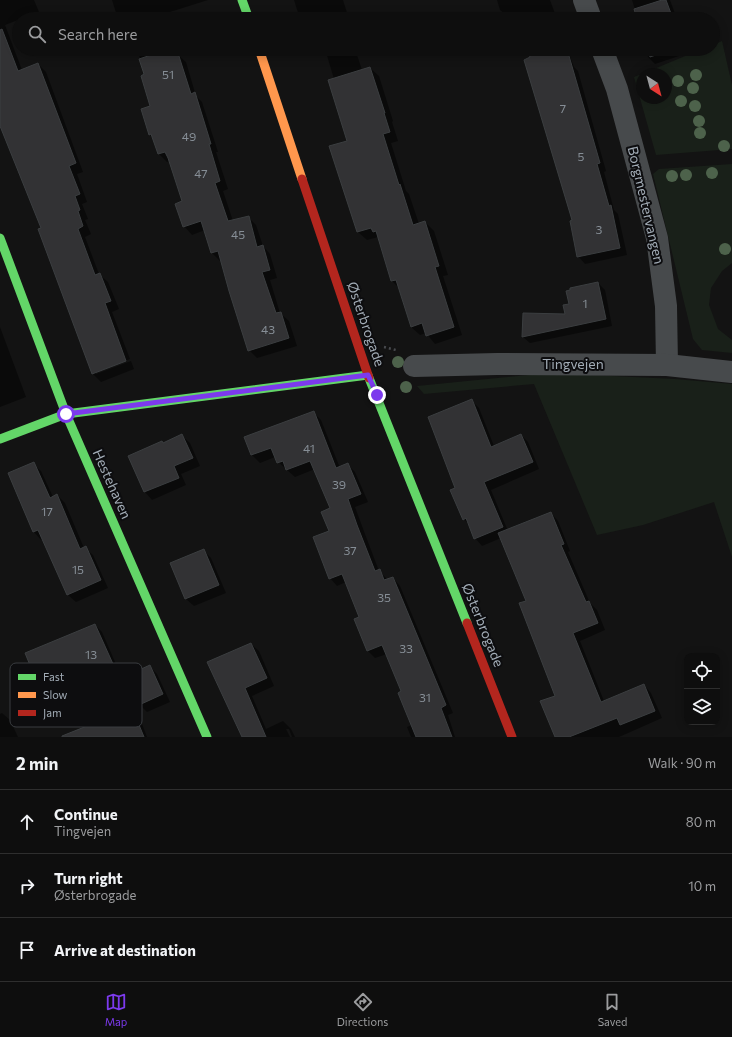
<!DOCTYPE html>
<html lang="en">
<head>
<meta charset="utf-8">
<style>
	body { margin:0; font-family:Commissioner,sans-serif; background:#1c1c1c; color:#f1f3f6 }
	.controls { position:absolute; right:12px; bottom:12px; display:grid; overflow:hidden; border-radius:8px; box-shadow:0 2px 10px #0003 }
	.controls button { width:36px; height:36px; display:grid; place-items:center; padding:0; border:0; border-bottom:1px solid #2e2e2e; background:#0e0e0e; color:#f1f3f6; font:20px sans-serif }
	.compass { position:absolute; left:636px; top:68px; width:36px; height:36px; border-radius:50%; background:#0e0e0e; box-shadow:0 2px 10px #0003; rotate:144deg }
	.stop { position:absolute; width:12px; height:12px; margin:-9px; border:3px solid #7c3aed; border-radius:50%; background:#fff }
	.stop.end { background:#7c3aed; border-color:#fff; box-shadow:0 1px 4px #0008 }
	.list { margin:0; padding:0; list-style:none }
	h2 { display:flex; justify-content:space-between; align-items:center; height:52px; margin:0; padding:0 16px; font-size:17px }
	h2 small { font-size:13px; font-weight:400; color:#9b9c9e }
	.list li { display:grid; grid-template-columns:26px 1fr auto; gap:12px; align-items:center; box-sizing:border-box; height:64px; padding:0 16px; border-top:1px solid #2e2e2e }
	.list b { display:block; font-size:15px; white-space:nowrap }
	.list p { margin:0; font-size:13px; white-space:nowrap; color:#9b9c9e }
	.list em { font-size:13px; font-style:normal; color:#9b9c9e }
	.icon { flex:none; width:22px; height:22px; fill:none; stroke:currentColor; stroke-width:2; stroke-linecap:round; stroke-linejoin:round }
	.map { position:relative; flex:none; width:732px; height:737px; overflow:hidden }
	.search { position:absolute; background:#0e0e0e; box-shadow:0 2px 10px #0003; left:12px; right:12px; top:12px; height:44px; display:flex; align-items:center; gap:10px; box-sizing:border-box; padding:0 14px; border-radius:22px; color:#9b9c9e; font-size:15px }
	.sheet { height:244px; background:#0e0e0e }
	nav { display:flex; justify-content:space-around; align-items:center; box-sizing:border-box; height:56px; border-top:1px solid #2e2e2e; background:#0e0e0e; font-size:11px; color:#9b9c9e }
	nav a { display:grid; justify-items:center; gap:2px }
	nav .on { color:#7c3aed }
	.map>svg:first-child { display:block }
</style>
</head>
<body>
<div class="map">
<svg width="732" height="737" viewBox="0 0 732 737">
	<rect width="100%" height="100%" fill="#131313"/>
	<g fill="#192019">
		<path d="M722,41L732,85V149L656,155L634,77L642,74V98H666V74H642L702,49H713V45Z"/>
		<path d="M732,164V263L722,271L711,288L709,305L718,329L732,340V353L702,350L693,339L653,174L659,169Z"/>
		<path d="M549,373L675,379L732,384V557L714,502L643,525L597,535L534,384L424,394L417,386Z"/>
	</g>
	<g fill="#0007">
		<path d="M0,0H34L39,12L5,25L22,70L38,64L46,72L83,172L77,174L87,202L82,204L88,219L85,220L91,234L85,237L99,274L108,282L119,309L112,312L130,359L96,372V374L131,361L134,369L101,382L93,374L42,229L0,118Z"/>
		<path d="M112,0H208L170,12L172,19H118Z"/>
		<path d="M294,0H343L349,19H300Z"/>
		<path d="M497,0H550L557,19H518L516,14L508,17L500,10Z"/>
		<path d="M632,0H670L677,19H638Z"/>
		<path d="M137,49H177L178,55L186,62L196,96L202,102L218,152H216L228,189L223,191L233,221L248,217L256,225L263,246L270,254L277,278L270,280L280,313L289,321L297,346L257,358L249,350L222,260L220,261L212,253L205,230L192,235L184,226L183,202L170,161L167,162L159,154L154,139L150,135L151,107L145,75Z"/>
		<path d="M325,49H355L362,70L370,68L379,76L393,121L392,122L398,141L391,143L406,191L409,194L419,224L425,222L434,231L448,275L443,276L462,335L435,344L426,333L420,335L411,327L399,288L392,281L378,237L367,240L358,232L349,141L334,79Z"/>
		<path d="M528,49H567L574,67L578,71L606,171L604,172L614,210L618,214L627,255L585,264L578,256L573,221Z"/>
		<path d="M645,49H687L688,53L655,64L648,57Z"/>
		<path d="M598,283L605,290L612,326L530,343L523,337L566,315L570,304Z"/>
		<path d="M0,327L26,397L0,407Z"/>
		<path d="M472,401L479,408L494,446L521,435L528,442L539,469L491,490L508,531L551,513L558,521L570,551L568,552L590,603L597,610L605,630L580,641L604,701L644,685L651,693L662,718L619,737H556V696L527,601L501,538L482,546L475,538L470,526L464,519L456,489Z"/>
		<path d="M313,412L321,420L340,468L348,465L355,472L368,502L355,507L365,534L379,571L388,580L393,578L400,586L453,713L448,715L455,737H411L407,727L412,725L402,692L387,654L375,658L367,650L361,618L346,582L337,586L330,578L331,509L315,469L295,477L278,462L275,457L260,463L252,455L246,438Z"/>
		<path d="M182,436L190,443L200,466L181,474L186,485L152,500L145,492L129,456L162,442L164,444Z"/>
		<path d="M33,464L41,471L53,497L57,495L65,503L84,548H85L93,555L108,588L76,602L68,595L43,539L41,540L34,532L9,474Z"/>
		<path d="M203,550L211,558L226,593L194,606L186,599L172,564Z"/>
		<path d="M95,625L102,632L119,671L71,691L75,701L54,710L47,703Z"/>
		<path d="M251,644L259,651L274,686L252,696L266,729L283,721L291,729L295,737H292L289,729H286L290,737H243L209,662Z"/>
		<path d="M149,666L157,674L170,702L147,712L139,704Z"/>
		<path d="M132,709L139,716L147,737H84Z"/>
		<path d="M2,713L10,720L18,737H0V714Z"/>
	</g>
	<g fill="#323234" stroke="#3b3e40">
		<path d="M662,0H666L673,19H637L634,9Z"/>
		<path d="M2,29L18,71L38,63L76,163L69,166L80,194L75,196L80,210L78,211L83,226L78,229L95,275L100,273L111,301L105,303L126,361L92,374L38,229L41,228L0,126V30Z"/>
		<path d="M169,49H172L173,55L178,53L191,94L195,92L211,144H209L220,181L215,183L228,221L249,216L257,247L263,245L270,270L262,272L276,313L281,312L289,338L248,351L229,291L218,251L211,253L201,221L183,227L175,204L182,201L168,158L165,152L158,154L151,134L149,135L141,109L150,106L141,76L144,74L139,59Z"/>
		<path d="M527,49H567L600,163L597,164L609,206L611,205L620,248L577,257L570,221L572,220L524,60L530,57Z"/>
		<path d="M648,49H673L650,57Z"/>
		<path d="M370,67L385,113H384L390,132L383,134L399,185L400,184L413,225L425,221L439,266L435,267L454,327L426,336L422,323L411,327L396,280L391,281L376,231L373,232L371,228L357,232L329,146L347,141L328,80Z"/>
		<path d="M598,282L606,319L522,337L523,313L565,314L563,305L569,304L566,291L570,290V288Z"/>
		<path d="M472,399L491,447L521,434L533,462L484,482L503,527L474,539L466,518L463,520L450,490L455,488L428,417Z"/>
		<path d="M314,411L336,468L348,463L361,494L348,499L357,525L375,571L380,569L384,580L393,577L446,705L441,708L452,737H416L398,693L401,691L382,645L367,651L354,619L359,617L342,574L329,579L313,537L329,531L321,512L330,508L310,461L286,470L283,461L277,463L271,448L251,455L244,437Z"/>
		<path d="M182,434L193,458L174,466L179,478L144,492L128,456L162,441L163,443Z"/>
		<path d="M34,462L50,498L57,494L80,549L86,546L101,580L67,595L38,530L33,532L8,473Z"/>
		<path d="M551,512L564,544L561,545L586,602L589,601L598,623L573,633L601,702L644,684L655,711L620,725L617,718L569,737H555L540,701L555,696L519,603L526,601L498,533Z"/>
		<path d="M204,549L219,585L185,599L170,563Z"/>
		<path d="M95,624L113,664L65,685L69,694L46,704L25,653Z"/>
		<path d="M251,643L267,678L245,688L266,737H242L207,662Z"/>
		<path d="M150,665L163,694L139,705L126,676Z"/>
		<path d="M132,708L144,737H62V736Z"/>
	</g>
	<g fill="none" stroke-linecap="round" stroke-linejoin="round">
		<path stroke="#484a4e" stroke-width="2.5" stroke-dasharray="2 3" stroke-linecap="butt" d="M384,347L396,350"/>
		<g stroke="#474a4c" stroke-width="22">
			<path d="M584,0L591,19"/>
			<path d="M602,49L617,89L657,238L666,306L667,365"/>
			<path d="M414,366L497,364L667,365L732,372"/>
		</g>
		<g stroke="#63d668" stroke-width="9">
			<path d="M242,0L249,19"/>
			<path d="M0,238L66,414L207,737"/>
			<path d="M369,378L467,623"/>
			<path d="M0,439L66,414L368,375"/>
		</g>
		<path stroke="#ff974d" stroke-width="9" d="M259,49L302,179"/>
		<g stroke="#b3261e" stroke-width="9">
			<path d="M302,179L369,378"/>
			<path d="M467,623L512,737"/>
		</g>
	</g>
	<g fill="#4d624b">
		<circle cx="696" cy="75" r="6"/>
		<circle cx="678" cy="81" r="6"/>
		<circle cx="693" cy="88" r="6"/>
		<circle cx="681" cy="101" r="6"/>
		<circle cx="695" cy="106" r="6"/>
		<circle cx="699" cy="121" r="6"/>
		<circle cx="700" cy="133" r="6"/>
		<circle cx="724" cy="146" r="6"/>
		<circle cx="712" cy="173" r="6"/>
		<circle cx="686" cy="175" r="6"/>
		<circle cx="672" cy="176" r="6"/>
		<circle cx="725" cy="249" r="6"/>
		<circle cx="398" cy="362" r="6"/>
		<circle cx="406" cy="387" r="6"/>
	</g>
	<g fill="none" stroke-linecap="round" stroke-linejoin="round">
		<path stroke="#7c3aed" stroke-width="5" d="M66,414L368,375L377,395"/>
	</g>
	<g text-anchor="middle" stroke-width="4" stroke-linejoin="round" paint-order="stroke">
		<g font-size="12" fill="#868e96">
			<text x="168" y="79">51</text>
			<text x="563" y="113">7</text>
			<text x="189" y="141">49</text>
			<text x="581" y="161">5</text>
			<text x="201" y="178">47</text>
			<text x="599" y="234">3</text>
			<text x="238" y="239">45</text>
			<text x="585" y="308">1</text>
			<text x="268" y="334">43</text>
			<text x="309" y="453">41</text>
			<text x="339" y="489">39</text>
			<text x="47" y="516">17</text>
			<text x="350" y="555">37</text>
			<text x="78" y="574">15</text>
			<text x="384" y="602">35</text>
			<text x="406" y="653">33</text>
			<text x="91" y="659">13</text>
			<text x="425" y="702">31</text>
		</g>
		<g font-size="14" fill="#a2acb6" stroke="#0d0d0f">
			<text transform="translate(646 205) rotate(77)" y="5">Borgmestervangen</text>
			<text transform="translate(366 324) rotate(71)" y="5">Østerbrogade</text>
			<text x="573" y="369">Tingvejen</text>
			<text transform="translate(112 484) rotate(66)" y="5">Hestehaven</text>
			<text transform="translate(483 625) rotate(68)" y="5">Østerbrogade</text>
		</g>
	</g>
	<rect x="10" y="663" width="132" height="64" rx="6" fill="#0d0d0f" stroke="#3a3d41" stroke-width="1"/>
	<rect x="18" y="674" width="18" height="6" fill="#63d668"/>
	<rect x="18" y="692" width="18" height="6" fill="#ff974d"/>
	<rect x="18" y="710" width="18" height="6" fill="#b3261e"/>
	<g font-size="11" fill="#a2acb6">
		<text x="43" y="681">Fast</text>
		<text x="43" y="699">Slow</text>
		<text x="43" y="717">Jam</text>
	</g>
</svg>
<div class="controls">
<button><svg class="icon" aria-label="locate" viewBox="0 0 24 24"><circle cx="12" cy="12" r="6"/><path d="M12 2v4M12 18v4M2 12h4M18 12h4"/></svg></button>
<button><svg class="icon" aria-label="layers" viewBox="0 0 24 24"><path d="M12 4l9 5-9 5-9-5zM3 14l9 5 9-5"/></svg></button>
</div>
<svg class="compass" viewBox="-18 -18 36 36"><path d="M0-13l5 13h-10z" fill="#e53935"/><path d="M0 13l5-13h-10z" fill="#9b9c9e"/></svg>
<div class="stop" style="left:66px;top:414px"></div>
<div class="stop end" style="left:377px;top:395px"></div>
<div class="search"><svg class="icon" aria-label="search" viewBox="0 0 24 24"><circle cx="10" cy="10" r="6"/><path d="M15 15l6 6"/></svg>Search here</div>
</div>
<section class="sheet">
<h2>2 min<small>Walk · 90 m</small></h2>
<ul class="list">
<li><svg class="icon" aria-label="ahead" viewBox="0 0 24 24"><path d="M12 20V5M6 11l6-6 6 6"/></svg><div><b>Continue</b><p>Tingvejen</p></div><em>80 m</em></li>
<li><svg class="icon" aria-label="right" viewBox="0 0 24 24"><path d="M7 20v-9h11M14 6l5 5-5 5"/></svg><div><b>Turn right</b><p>Østerbrogade</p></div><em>10 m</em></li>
<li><svg class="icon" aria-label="arrive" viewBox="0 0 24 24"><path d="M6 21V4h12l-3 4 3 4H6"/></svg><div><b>Arrive at destination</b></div></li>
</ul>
</section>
<nav>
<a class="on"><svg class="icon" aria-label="map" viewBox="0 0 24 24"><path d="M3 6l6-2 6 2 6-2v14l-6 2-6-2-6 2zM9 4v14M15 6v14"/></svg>Map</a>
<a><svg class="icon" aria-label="directions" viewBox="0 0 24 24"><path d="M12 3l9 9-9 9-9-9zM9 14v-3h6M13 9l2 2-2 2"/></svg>Directions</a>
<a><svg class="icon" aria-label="saved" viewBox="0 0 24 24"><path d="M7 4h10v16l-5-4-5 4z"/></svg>Saved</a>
</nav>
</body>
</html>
